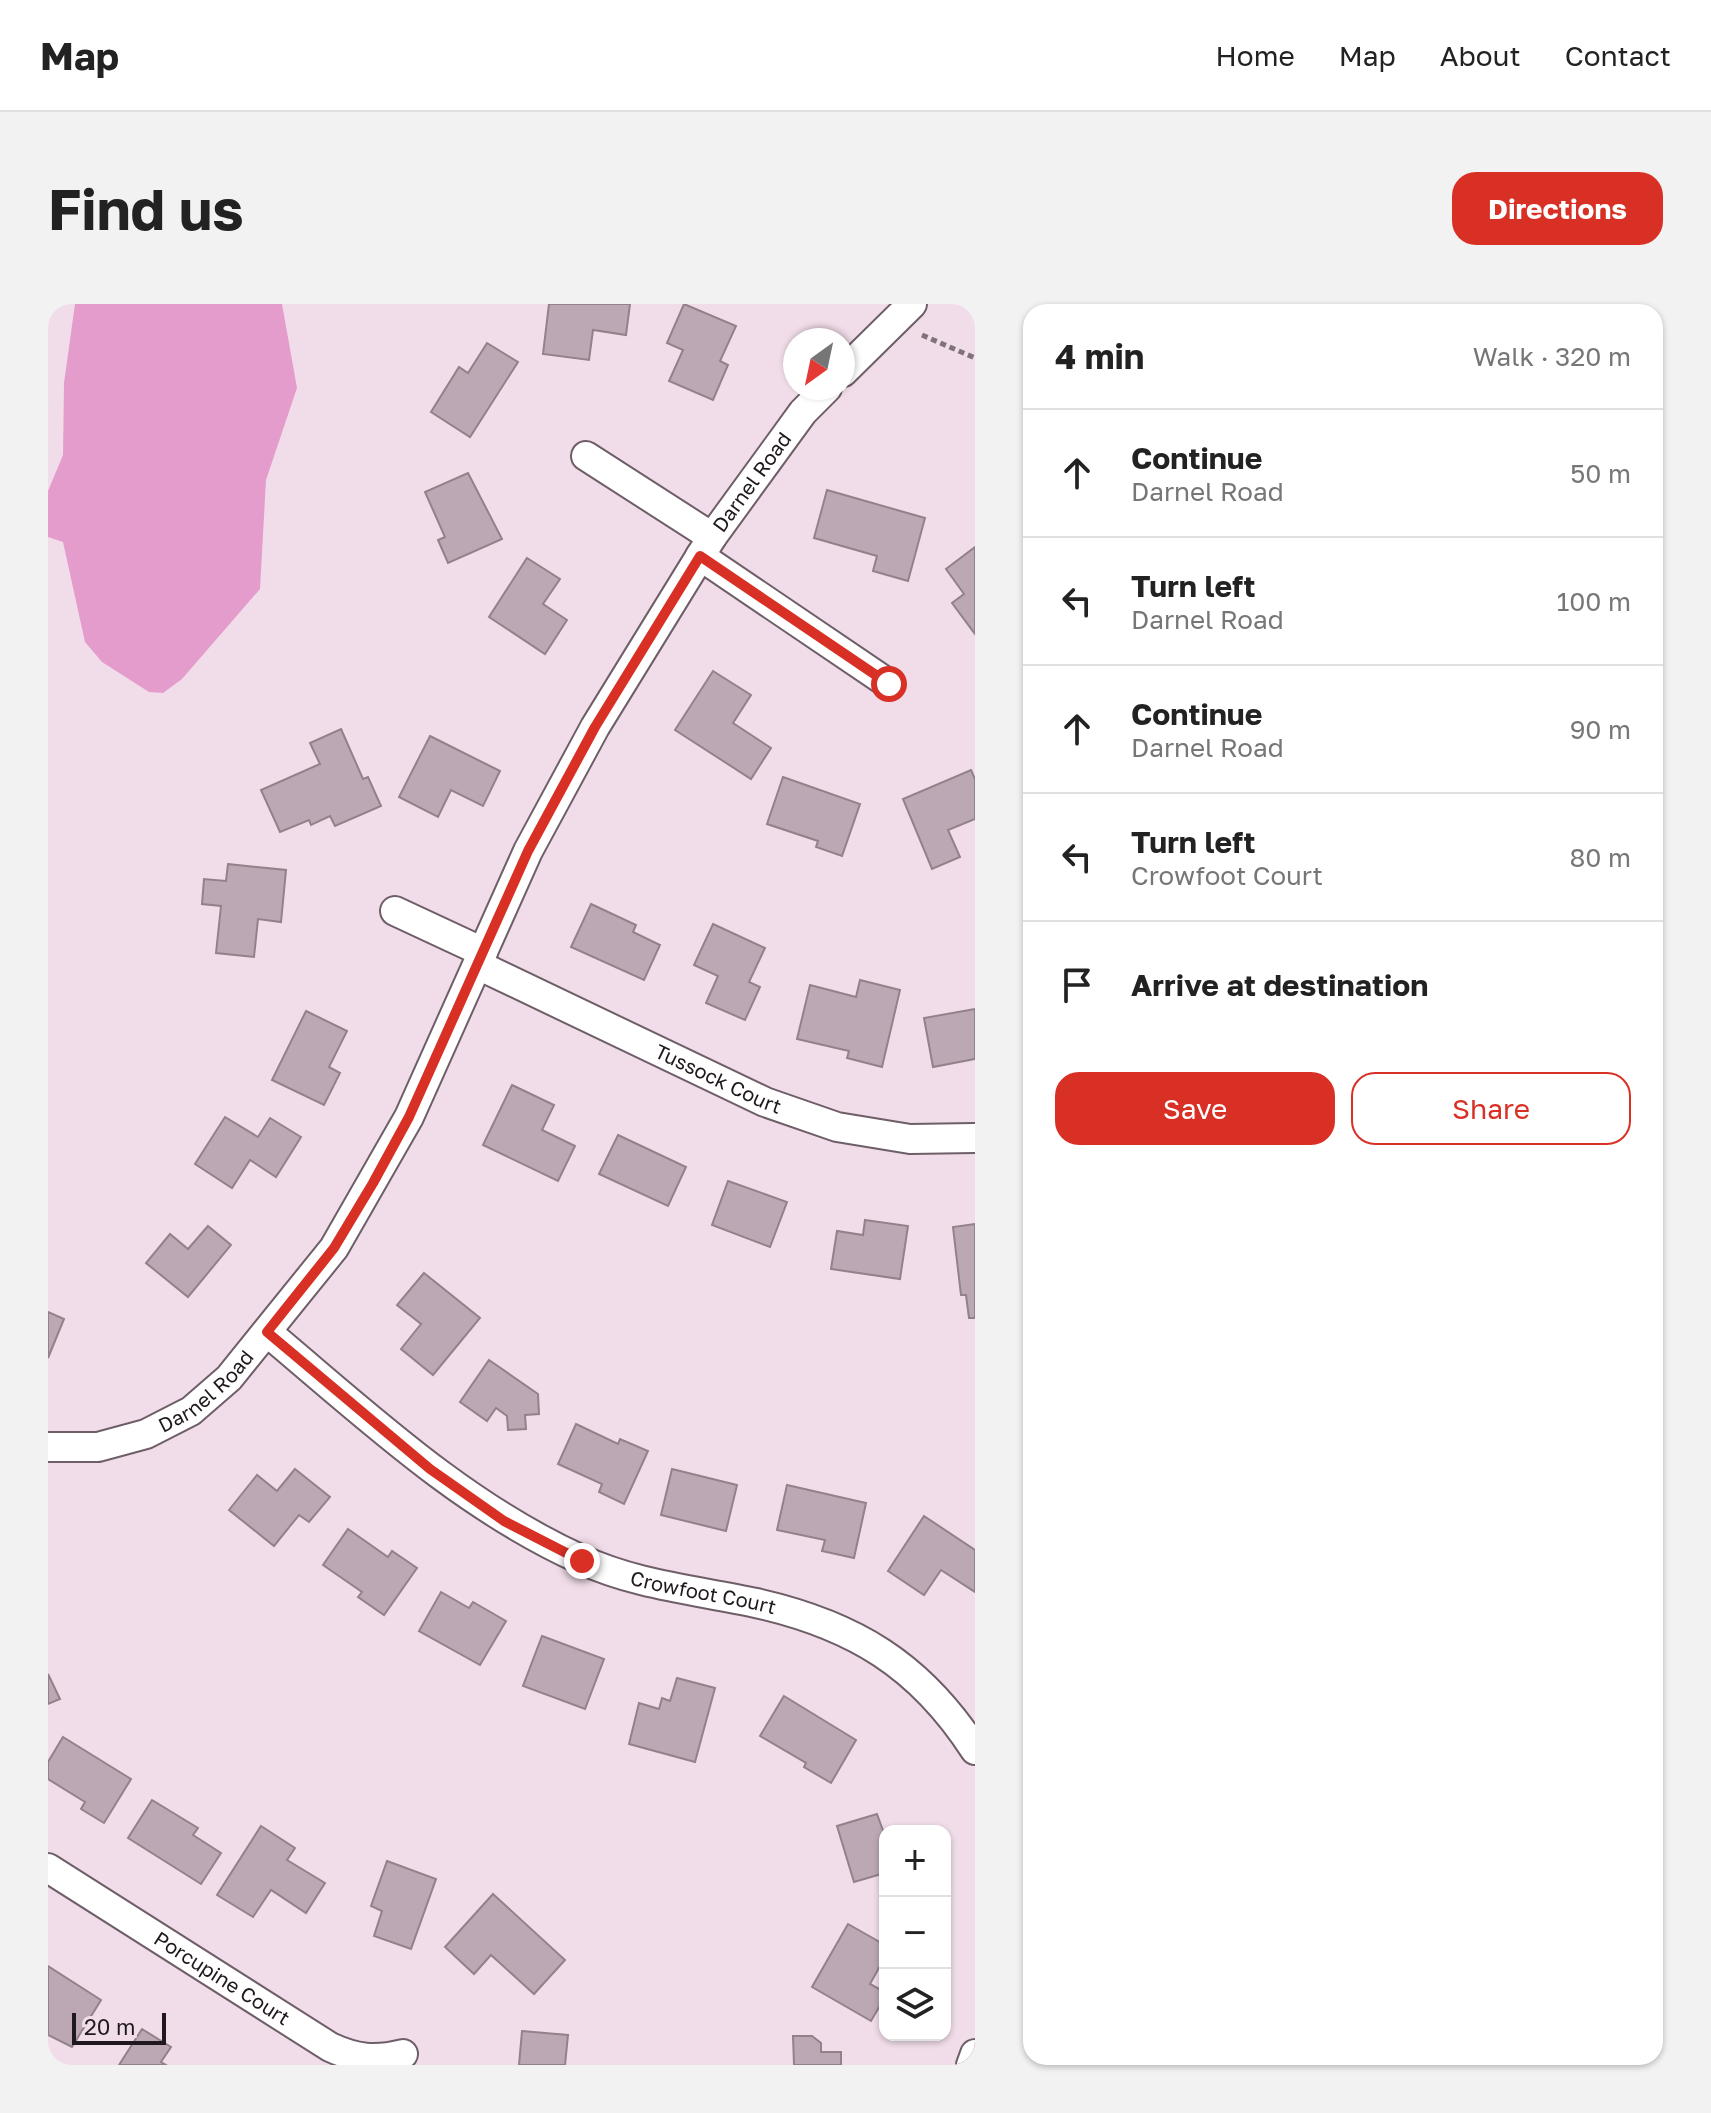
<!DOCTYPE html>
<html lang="en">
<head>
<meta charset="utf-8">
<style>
	body { margin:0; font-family:"Golos Text",sans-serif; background:#f2f2f2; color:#222 }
	.controls { position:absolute; right:24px; bottom:24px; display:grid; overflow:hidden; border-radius:16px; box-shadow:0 2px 6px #0004 }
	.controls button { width:72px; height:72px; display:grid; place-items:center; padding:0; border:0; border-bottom:2px solid #e0e0e0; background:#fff; color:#222; font:40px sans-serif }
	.compass { position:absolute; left:735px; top:24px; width:72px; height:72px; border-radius:50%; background:#fff; box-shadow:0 2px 6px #0004; rotate:213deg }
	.scale { position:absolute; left:24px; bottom:20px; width:94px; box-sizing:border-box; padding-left:8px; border:4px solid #1f181c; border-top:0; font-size:22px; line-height:28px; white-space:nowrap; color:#1f181c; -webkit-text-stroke:6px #f1dde9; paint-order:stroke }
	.stop { position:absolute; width:24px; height:24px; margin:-18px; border:6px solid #d93025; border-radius:50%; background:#fff }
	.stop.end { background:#d93025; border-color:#fff; box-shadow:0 2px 8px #0008 }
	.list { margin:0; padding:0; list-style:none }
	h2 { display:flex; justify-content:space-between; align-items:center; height:104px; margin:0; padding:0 32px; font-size:34px }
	h2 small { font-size:26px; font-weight:400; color:#767676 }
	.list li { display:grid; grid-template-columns:52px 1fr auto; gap:24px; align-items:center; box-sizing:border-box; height:128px; padding:0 32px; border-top:2px solid #e0e0e0 }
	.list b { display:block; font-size:30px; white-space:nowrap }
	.list p { margin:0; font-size:26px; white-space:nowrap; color:#767676 }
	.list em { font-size:26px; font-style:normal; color:#767676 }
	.actions { display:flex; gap:16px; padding:24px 32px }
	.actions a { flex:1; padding:18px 0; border:2px solid #d93025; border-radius:24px; text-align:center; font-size:28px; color:#d93025 }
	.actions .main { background:#d93025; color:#fff }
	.icon { flex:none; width:44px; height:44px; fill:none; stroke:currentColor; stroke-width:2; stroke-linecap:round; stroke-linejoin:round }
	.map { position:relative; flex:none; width:927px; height:1761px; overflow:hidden; border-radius:24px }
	header { display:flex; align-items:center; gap:48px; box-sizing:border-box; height:112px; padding:0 40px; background:#fff; border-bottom:2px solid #e0e0e0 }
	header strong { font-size:38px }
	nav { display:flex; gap:44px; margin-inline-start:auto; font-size:28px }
	.intro { display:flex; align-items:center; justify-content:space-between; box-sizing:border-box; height:192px; padding:0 48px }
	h1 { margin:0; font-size:56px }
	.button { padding:20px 36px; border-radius:24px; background:#d93025; color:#fff; font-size:28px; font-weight:700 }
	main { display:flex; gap:48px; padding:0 48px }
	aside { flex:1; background:#fff; border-radius:24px; box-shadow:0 2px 6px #0004 }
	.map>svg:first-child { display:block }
</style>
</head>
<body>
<header>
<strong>Map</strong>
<nav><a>Home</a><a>Map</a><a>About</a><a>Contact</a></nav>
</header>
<div class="intro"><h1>Find us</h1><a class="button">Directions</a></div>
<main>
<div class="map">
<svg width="927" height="1761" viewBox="0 0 927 1761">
	<rect width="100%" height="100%" fill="#f1dde9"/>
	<path fill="#e49ccd" d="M27,0H234L249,84L218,176L212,285L134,375L115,389L101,388L54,358L37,338L15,238L0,233V187L15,151L16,79Z"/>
	<g fill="#bba8b4" stroke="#92808b" stroke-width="2">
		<path d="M501,0H582L578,31L545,26L541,56L495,50Z"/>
		<path d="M636,0L688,22L672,57L680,61L665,96L621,77L635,46L619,39Z"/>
		<path d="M439,39L470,58L422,133L383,108L411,63L420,69Z"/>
		<path d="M420,169L454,235L400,259L390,236L397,233L377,188Z"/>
		<path d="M779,186L877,214L860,277L825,267L829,252L766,234Z"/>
		<path d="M927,243V330L904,299L916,290L898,265Z"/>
		<path d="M479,254L512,275L495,300L519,316L497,350L441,313Z"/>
		<path d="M665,367L703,391L685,419L723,444L703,475L627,426Z"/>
		<path d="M293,425L315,475L320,473L333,502L287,522L282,512L263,521L261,516L232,528L213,486L272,460L262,439Z"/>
		<path d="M382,432L452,467L435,502L403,486L390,513L351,493Z"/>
		<path d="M923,466L927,475V515L900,526L912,553L884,565L855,495Z"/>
		<path d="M735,473L812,500L794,552L768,543L770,537L719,520Z"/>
		<path d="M180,560L238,566L233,618L210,615L206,653L168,649L173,602L154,600L156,575L178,577Z"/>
		<path d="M543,600L588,621L585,628L612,641L596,676L523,643Z"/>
		<path d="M665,620L717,644L701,678L712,683L697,716L658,699L670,672L646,661Z"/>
		<path d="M812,676L852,686L834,763L799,754L801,747L749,735L762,681L808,693Z"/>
		<path d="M927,705V755L885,763L876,714Z"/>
		<path d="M258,707L299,727L281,763L292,769L276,801L224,776Z"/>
		<path d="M464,781L506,801L494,826L527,842L510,877L435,841Z"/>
		<path d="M177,813L210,833L222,814L253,833L228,873L202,856L184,884L147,860Z"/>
		<path d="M570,831L638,863L620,902L551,870Z"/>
		<path d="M680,877L739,898L722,943L664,921Z"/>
		<path d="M817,916L860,922L852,975L783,965L789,927L815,931Z"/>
		<path d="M927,920V1014H921L918,991H913L905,923Z"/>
		<path d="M160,922L183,941L140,993L98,959L122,930L140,945Z"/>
		<path d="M376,969L432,1014L385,1071L353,1045L373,1020L349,1001Z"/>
		<path d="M0,1008L16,1015L0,1054Z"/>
		<path d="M441,1056L490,1090L491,1110L477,1111L478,1125L460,1126L459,1112L448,1104L439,1117L412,1098Z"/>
		<path d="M528,1120L570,1140L572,1135L600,1147L576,1200L551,1188L554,1180L510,1160Z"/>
		<path d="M247,1165L282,1193L261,1218L251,1211L226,1242L181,1206L209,1171L229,1187Z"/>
		<path d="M624,1165L689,1181L678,1227L613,1211Z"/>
		<path d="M739,1181L818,1199L806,1254L774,1247L777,1236L729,1226Z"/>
		<path d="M876,1212L927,1246V1288L893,1266L876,1291L840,1267Z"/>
		<path d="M300,1225L340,1253L344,1247L369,1264L336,1311L310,1293L314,1288L275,1261Z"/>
		<path d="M393,1288L421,1304L425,1298L458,1317L432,1361L371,1327Z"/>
		<path d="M494,1332L556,1355L537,1405L475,1382Z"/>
		<path d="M0,1370L12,1395L0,1400Z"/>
		<path d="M629,1374L667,1384L647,1458L581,1440L591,1399L611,1405L614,1394L622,1397Z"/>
		<path d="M736,1392L808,1436L783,1479L756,1463L758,1459L712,1432Z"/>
		<path d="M15,1433L83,1475L56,1519L33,1505L37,1498L0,1475V1458Z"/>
		<path d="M104,1496L150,1524L145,1531L173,1549L153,1580L80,1534Z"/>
		<path d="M829,1510L837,1532V1569L806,1578L789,1522Z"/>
		<path d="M213,1522L247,1544L239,1556L277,1579L258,1609L223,1586L205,1613L169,1591Z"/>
		<path d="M339,1557L388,1575L363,1645L326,1632L334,1607L323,1602Z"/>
		<path d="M445,1590L517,1656L486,1690L443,1651L426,1670L397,1643Z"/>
		<path d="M800,1620L837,1641V1653L822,1680L837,1688V1693L823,1717L764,1683Z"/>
		<path d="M0,1662L53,1696L24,1743L0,1731Z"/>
		<path d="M94,1725L123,1743L113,1758L118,1761H71Z"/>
		<path d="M474,1727L520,1731L517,1761H471Z"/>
		<path d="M745,1732H764L773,1739V1748H793V1761H746Z"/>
	</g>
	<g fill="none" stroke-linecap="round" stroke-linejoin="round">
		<g stroke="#6e5e68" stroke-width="32">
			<g id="street">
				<path d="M795,68L864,0"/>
				<path d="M538,152L664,233"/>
				<path d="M652,252L841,380"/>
				<path d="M347,607L435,648"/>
				<path id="s1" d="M430,661L717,798L789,823L862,835L927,834"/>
				<path id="s2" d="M219,1028C318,1111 413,1201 532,1255C588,1281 648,1286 708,1299C806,1321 872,1361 927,1446"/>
				<path id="s3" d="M0,1143H50L98,1130L143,1107L181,1074L286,944L361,813L480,547L547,423L664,233L755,108L779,84"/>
				<path id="s4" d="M0,1564L282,1743C308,1755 327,1757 355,1750"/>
				<path d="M923,1761L927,1750"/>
			</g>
		</g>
		<path stroke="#7f7279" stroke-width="5" stroke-dasharray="6 4" stroke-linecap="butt" d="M874,31L927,54"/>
		<use href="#street" stroke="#fff" stroke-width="28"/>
	</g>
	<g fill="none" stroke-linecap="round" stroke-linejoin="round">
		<path stroke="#d93025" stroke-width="10" d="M534,1257L456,1217L382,1165L219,1028L286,944L325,879L361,813L480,547L547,423L652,252L841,380"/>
	</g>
	<g text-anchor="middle" stroke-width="6" stroke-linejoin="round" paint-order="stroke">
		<g font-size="20" fill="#1f181c" stroke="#f1dde9">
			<text dy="7" stroke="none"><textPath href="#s3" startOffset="1242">Darnel Road</textPath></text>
			<text dy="7" stroke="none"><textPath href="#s1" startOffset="266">Tussock Court</textPath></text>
			<text dy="7" stroke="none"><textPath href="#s3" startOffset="174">Darnel Road</textPath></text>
			<text dy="7" stroke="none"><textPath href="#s2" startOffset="516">Crowfoot Court</textPath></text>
			<text dy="7" stroke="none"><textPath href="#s4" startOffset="206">Porcupine Court</textPath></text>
		</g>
	</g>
</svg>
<div class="controls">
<button>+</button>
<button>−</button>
<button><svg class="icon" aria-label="layers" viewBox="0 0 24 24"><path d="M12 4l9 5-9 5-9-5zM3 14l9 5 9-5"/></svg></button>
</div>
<svg class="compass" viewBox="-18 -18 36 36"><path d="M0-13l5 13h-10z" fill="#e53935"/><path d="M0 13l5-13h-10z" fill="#767676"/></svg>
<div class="scale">20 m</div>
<div class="stop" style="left:841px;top:380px"></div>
<div class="stop end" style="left:534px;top:1257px"></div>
</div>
<aside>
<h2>4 min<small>Walk · 320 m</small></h2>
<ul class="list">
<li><svg class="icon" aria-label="ahead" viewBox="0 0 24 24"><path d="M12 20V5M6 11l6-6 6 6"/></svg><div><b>Continue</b><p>Darnel Road</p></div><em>50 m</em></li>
<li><svg class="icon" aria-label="left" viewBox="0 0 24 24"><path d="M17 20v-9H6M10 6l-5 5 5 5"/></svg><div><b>Turn left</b><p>Darnel Road</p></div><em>100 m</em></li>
<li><svg class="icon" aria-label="ahead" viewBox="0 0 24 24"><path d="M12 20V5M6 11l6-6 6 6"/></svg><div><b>Continue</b><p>Darnel Road</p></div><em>90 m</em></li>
<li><svg class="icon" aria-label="left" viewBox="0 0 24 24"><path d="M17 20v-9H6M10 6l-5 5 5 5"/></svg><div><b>Turn left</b><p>Crowfoot Court</p></div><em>80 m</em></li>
<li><svg class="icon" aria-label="arrive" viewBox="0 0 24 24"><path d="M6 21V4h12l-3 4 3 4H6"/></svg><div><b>Arrive at destination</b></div></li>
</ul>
<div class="actions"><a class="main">Save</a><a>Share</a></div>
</aside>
</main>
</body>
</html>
